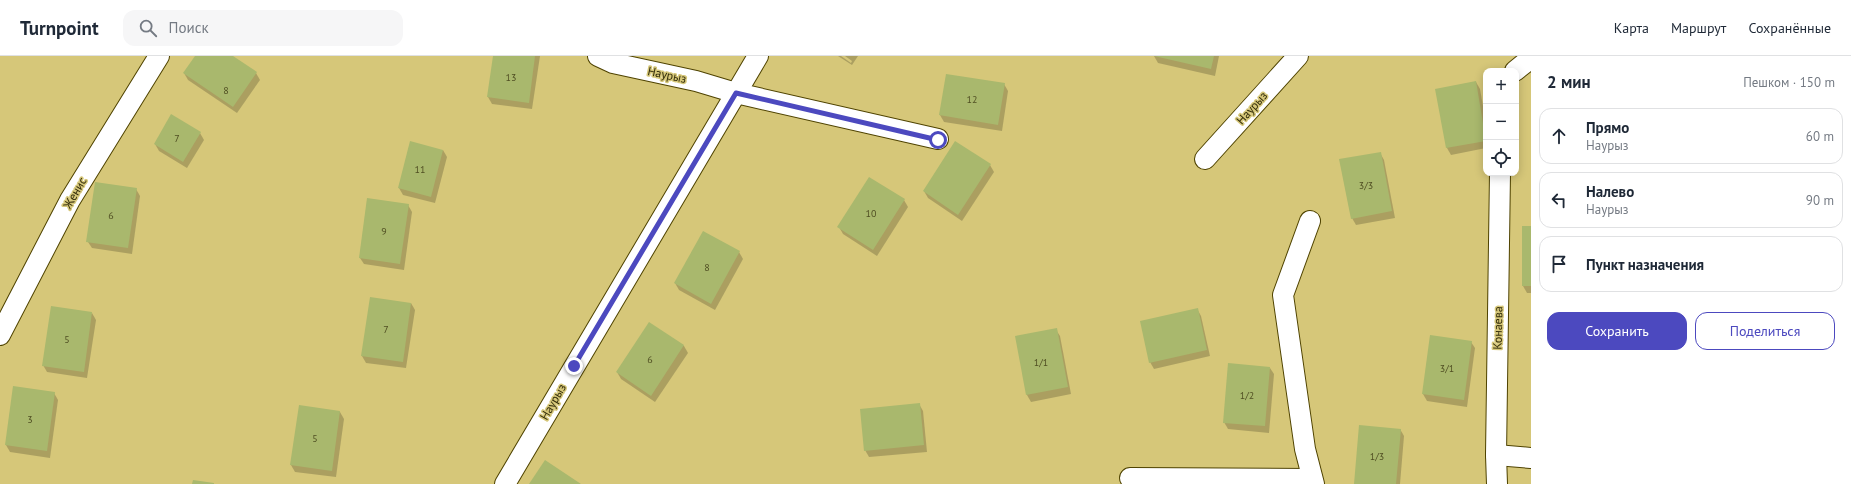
<!DOCTYPE html>
<html lang="ru">
<head>
<meta charset="utf-8">
<style>
	body { margin:0; font-family:"PT Sans",sans-serif; background:#f6f6f7; color:#1f2937 }
	.controls { position:absolute; right:12px; top:12px; display:grid; overflow:hidden; border-radius:8px; box-shadow:0 2px 10px #0003 }
	.controls button { width:36px; height:36px; display:grid; place-items:center; padding:0; border:0; border-bottom:1px solid #e0e1e3; background:#fff; color:#1f2937; font:20px sans-serif }
	.stop { position:absolute; width:12px; height:12px; margin:-9px; border:3px solid #4c49bf; border-radius:50%; background:#fff }
	.stop.end { background:#4c49bf; border-color:#fff; box-shadow:0 1px 4px #0008 }
	.list { margin:0; padding:0; list-style:none }
	h2 { display:flex; justify-content:space-between; align-items:center; height:52px; margin:0; padding:0 16px; font-size:17px }
	h2 small { font-size:13px; font-weight:400; color:#747a83 }
	.list li { display:grid; grid-template-columns:26px 1fr auto; gap:12px; align-items:center; box-sizing:border-box; height:56px; margin:0 8px 8px; padding:0 8px; border:1px solid #e0e1e3; border-radius:12px }
	.list b { display:block; font-size:15px; white-space:nowrap }
	.list p { margin:0; font-size:13px; white-space:nowrap; color:#747a83 }
	.list em { font-size:13px; font-style:normal; color:#747a83 }
	.actions { display:flex; gap:8px; padding:12px 16px }
	.actions a { flex:1; padding:9px 0; border:1px solid #4c49bf; border-radius:12px; text-align:center; font-size:14px; color:#4c49bf }
	.actions .main { background:#4c49bf; color:#fff }
	.icon { flex:none; width:22px; height:22px; fill:none; stroke:currentColor; stroke-width:2; stroke-linecap:round; stroke-linejoin:round }
	.map { position:relative; flex:none; width:1531px; height:428px; overflow:hidden }
	header { display:flex; align-items:center; gap:24px; box-sizing:border-box; height:56px; padding:0 20px; background:#fff; border-bottom:1px solid #e0e1e3 }
	header strong { font-size:19px }
	nav { display:flex; gap:22px; margin-inline-start:auto; font-size:14px }
	.search { width:280px; height:36px; background:#f6f6f7; display:flex; align-items:center; gap:10px; box-sizing:border-box; padding:0 14px; border-radius:12px; color:#747a83; font-size:15px }
	main { display:flex }
	aside { flex:1; background:#fff }
	.map>svg:first-child { display:block }
</style>
</head>
<body>
<header>
<strong>Turnpoint</strong>
<div class="search"><svg class="icon" aria-label="search" viewBox="0 0 24 24"><circle cx="10" cy="10" r="6"/><path d="M15 15l6 6"/></svg>Поиск</div>
<nav><a>Карта</a><a>Маршрут</a><a>Сохранённые</a></nav>
</header>
<main>
<div class="map">
<svg width="1531" height="428" viewBox="0 0 1531 428">
	<rect width="100%" height="100%" fill="#d6c779"/>
	<g fill="#0003">
		<path d="M196,0H232L256,17L260,24L237,57L188,24L184,17Z"/>
		<path d="M494,0H540L532,53L492,48L488,41Z"/>
		<path d="M838,0H841L851,7L852,5L845,0H858L852,9Z"/>
		<path d="M1154,0H1219L1215,20L1158,7Z"/>
		<path d="M1476,26L1480,33L1486,67V92L1451,99L1447,92L1436,34Z"/>
		<path d="M1004,28L1008,35L1002,75L944,66L940,59Z"/>
		<path d="M200,77L204,84L187,112L159,95L155,88Z"/>
		<path d="M443,94L447,101L435,147L403,139L399,132Z"/>
		<path d="M1380,97L1384,104L1395,162L1356,169L1352,162Z"/>
		<path d="M990,109L994,116L962,165L928,142L924,135Z"/>
		<path d="M136,133L140,140L132,198L92,192L88,186Z"/>
		<path d="M904,144L908,151L877,200L843,178L839,171Z"/>
		<path d="M408,149L412,156L404,214L364,208L360,202Z"/>
		<path d="M1523,171H1531V237H1527L1523,230Z"/>
		<path d="M739,196L743,203L715,254L679,234L675,227Z"/>
		<path d="M411,247L415,254L406,312L366,307L362,300Z"/>
		<path d="M1197,253L1201,260L1210,300L1154,313L1150,306Z"/>
		<path d="M92,257L96,264L87,322L47,316L43,309Z"/>
		<path d="M649,268L684,290L688,297L655,346L621,323L617,316Z"/>
		<path d="M1056,274L1060,280L1071,338L1031,346L1027,339L1016,281Z"/>
		<path d="M1431,280L1471,286L1475,292L1467,351L1427,345L1423,338Z"/>
		<path d="M1270,312L1274,318L1269,377L1228,373L1224,366Z"/>
		<path d="M14,331L54,337L58,344L50,402L10,396L6,389Z"/>
		<path d="M919,348L923,355L927,396L869,401L865,394Z"/>
		<path d="M300,351L340,356L344,363L336,421L295,416L291,409Z"/>
		<path d="M1400,373L1404,380L1400,428H1355Z"/>
	</g>
	<g fill="#a9b86d">
		<path d="M195,0H233L257,16L233,51L183,17Z"/>
		<path d="M493,0H535L529,47L487,41Z"/>
		<path d="M1154,0H1214L1211,13Z"/>
		<path d="M946,18L1005,27L998,69L939,59Z"/>
		<path d="M1476,25L1486,85L1446,92L1435,33Z"/>
		<path d="M171,58L201,76L183,106L154,88Z"/>
		<path d="M410,85L443,94L431,141L398,132Z"/>
		<path d="M955,85L991,108L958,159L923,135Z"/>
		<path d="M1381,96L1392,155L1351,163L1339,103Z"/>
		<path d="M869,121L905,143L873,194L837,171Z"/>
		<path d="M95,126L137,132L128,192L86,186Z"/>
		<path d="M367,142L409,148L400,208L359,202Z"/>
		<rect x="1522" y="170" width="9" height="60"/>
		<path d="M703,175L740,195L711,248L674,227Z"/>
		<path d="M370,241L411,247L403,306L361,300Z"/>
		<path d="M51,250L92,256L84,316L42,310Z"/>
		<path d="M1198,252L1207,294L1149,307L1140,265Z"/>
		<path d="M649,266L684,289L651,340L616,316Z"/>
		<path d="M1057,272L1068,331L1026,339L1015,280Z"/>
		<path d="M1430,279L1472,285L1464,344L1422,338Z"/>
		<path d="M1228,307L1270,311L1265,370L1223,367Z"/>
		<path d="M13,330L55,336L47,395L5,389Z"/>
		<path d="M920,347L924,389L864,395L860,353Z"/>
		<path d="M299,349L340,355L332,415L290,409Z"/>
		<path d="M1359,369L1401,373L1396,428H1354Z"/>
		<path d="M545,404L581,428H529Z"/>
		<path d="M193,424L214,427V428H192Z"/>
	</g>
	<g fill="none" stroke-linecap="round" stroke-linejoin="round">
		<g stroke="#4f4300" stroke-width="22">
			<g id="street">
				<path d="M598,0L613,7L696,25L736,37L938,83"/>
				<path d="M1515,15L1531,2"/>
				<path d="M1205,103L1298,0"/>
				<path d="M1310,165L1283,239L1305,393L1314,428"/>
				<path d="M0,279L70,144L159,0"/>
				<path d="M1496,399L1531,402"/>
				<path d="M1130,422L1312,423"/>
				<path d="M505,428L758,0"/>
				<path d="M1497,428L1496,399L1500,117"/>
			</g>
		</g>
		<use href="#street" stroke="#fff" stroke-width="20"/>
	</g>
	<g fill="none" stroke-linecap="round" stroke-linejoin="round">
		<path stroke="#4c49bf" stroke-width="5" d="M574,310L736,37L938,84"/>
	</g>
	<g text-anchor="middle" stroke-width="3" stroke-linejoin="round" paint-order="stroke">
		<g font-size="10" fill="#504f23">
			<text x="511" y="25">13</text>
			<text x="226" y="38">8</text>
			<text x="972" y="47">12</text>
			<text x="177" y="86">7</text>
			<text x="420" y="117">11</text>
			<text x="1366" y="133">3/3</text>
			<text x="871" y="161">10</text>
			<text x="111" y="163">6</text>
			<text x="384" y="179">9</text>
			<text x="707" y="215">8</text>
			<text x="386" y="277">7</text>
			<text x="67" y="287">5</text>
			<text x="650" y="307">6</text>
			<text x="1041" y="310">1/1</text>
			<text x="1447" y="316">3/1</text>
			<text x="1247" y="343">1/2</text>
			<text x="30" y="367">3</text>
			<text x="315" y="386">5</text>
			<text x="1377" y="404">1/3</text>
		</g>
		<g font-size="12" fill="#322c0a" stroke="#d6c779">
			<text transform="translate(667 19) rotate(12)" y="4">Наурыз</text>
			<text transform="translate(1252 52) rotate(-48)" y="4">Наурыз</text>
			<text transform="translate(75 137) rotate(-60)" y="4">Женис</text>
			<text transform="translate(1498 272) rotate(-89)" y="4">Конаева</text>
			<text transform="translate(553 346) rotate(-60)" y="4">Наурыз</text>
		</g>
	</g>
</svg>
<div class="controls">
<button>+</button>
<button>−</button>
<button><svg class="icon" aria-label="locate" viewBox="0 0 24 24"><circle cx="12" cy="12" r="6"/><path d="M12 2v4M12 18v4M2 12h4M18 12h4"/></svg></button>
</div>
<div class="stop" style="left:938px;top:84px"></div>
<div class="stop end" style="left:574px;top:310px"></div>
</div>
<aside>
<h2>2 мин<small>Пешком · 150 m</small></h2>
<ul class="list">
<li><svg class="icon" aria-label="ahead" viewBox="0 0 24 24"><path d="M12 20V5M6 11l6-6 6 6"/></svg><div><b>Прямо</b><p>Наурыз</p></div><em>60 m</em></li>
<li><svg class="icon" aria-label="left" viewBox="0 0 24 24"><path d="M17 20v-9H6M10 6l-5 5 5 5"/></svg><div><b>Налево</b><p>Наурыз</p></div><em>90 m</em></li>
<li><svg class="icon" aria-label="arrive" viewBox="0 0 24 24"><path d="M6 21V4h12l-3 4 3 4H6"/></svg><div><b>Пункт назначения</b></div></li>
</ul>
<div class="actions"><a class="main">Сохранить</a><a>Поделиться</a></div>
</aside>
</main>
</body>
</html>
